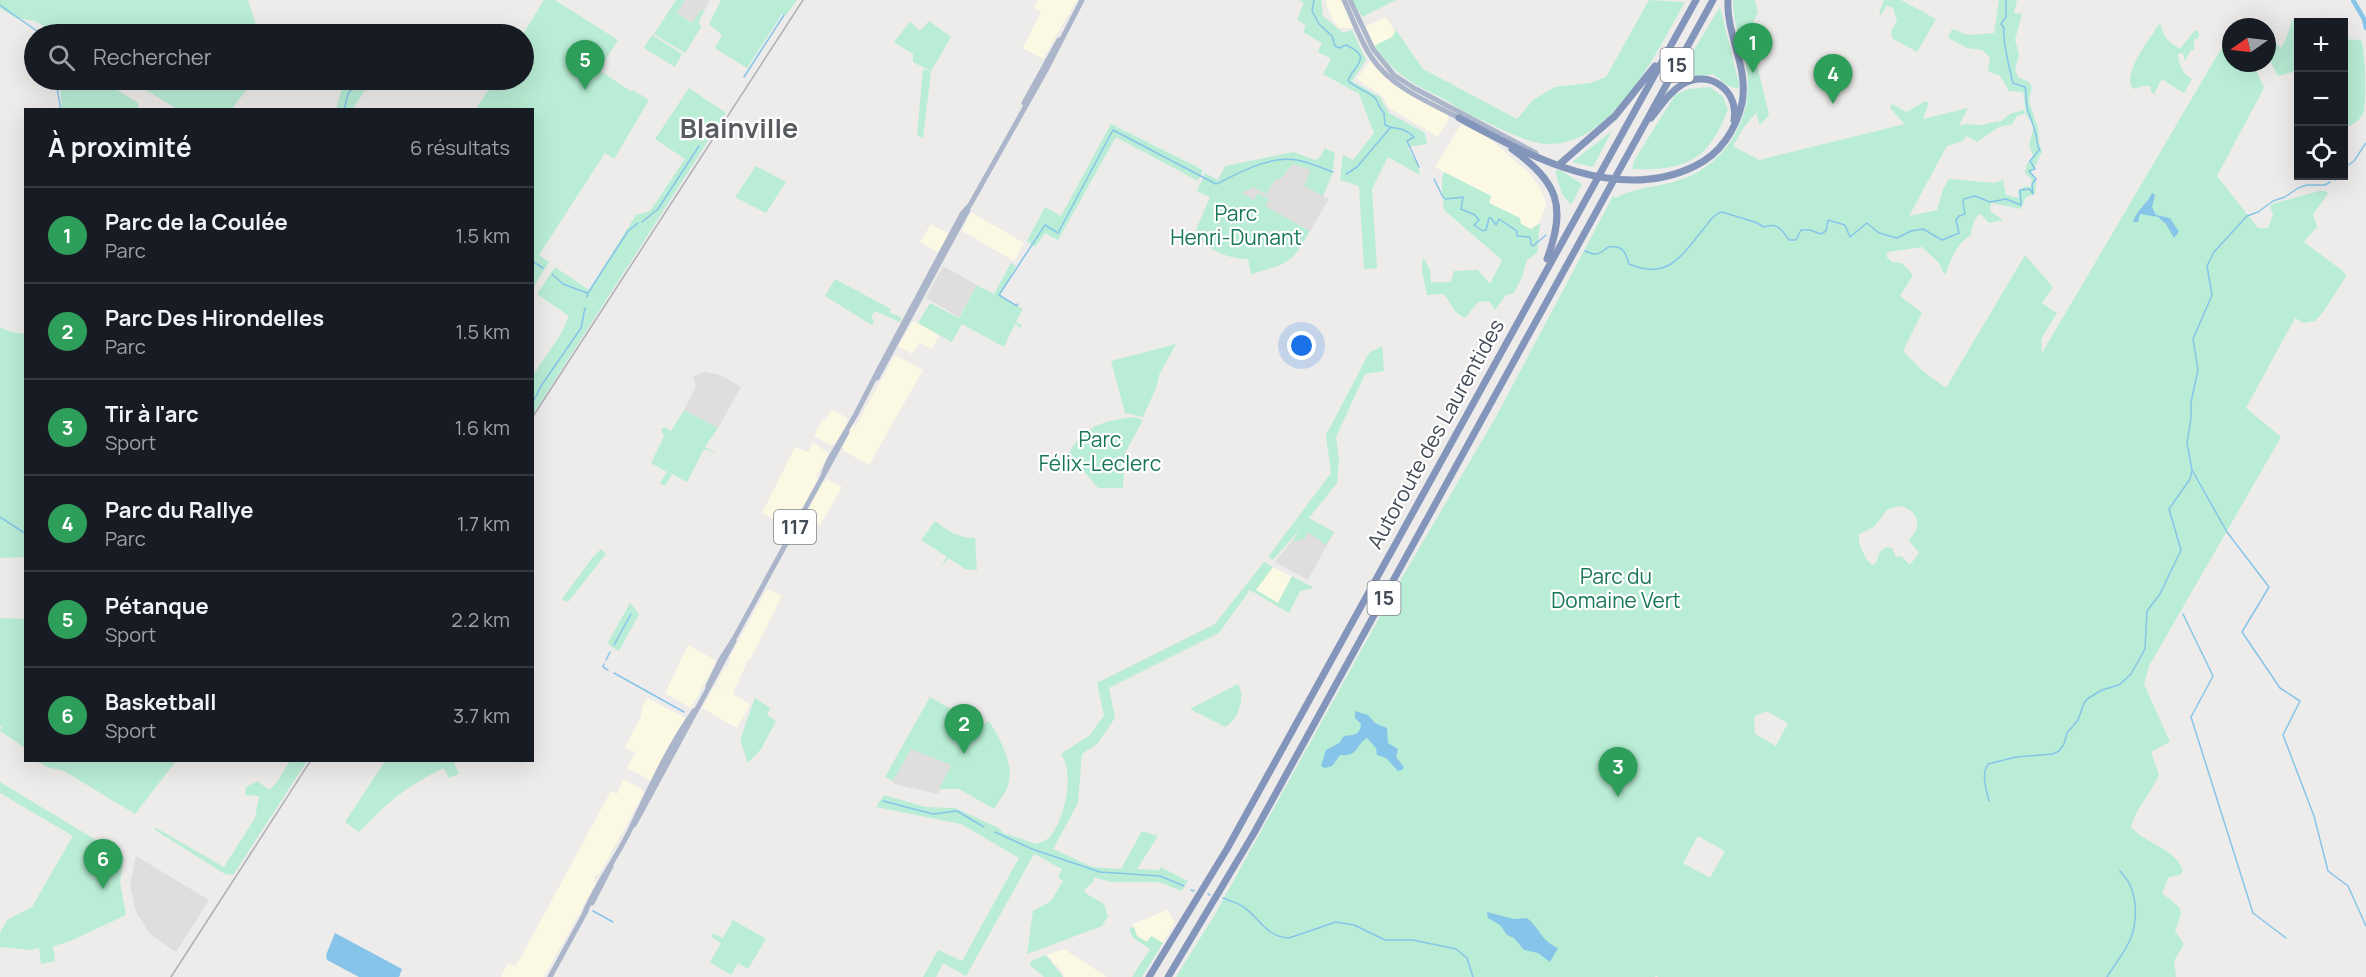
<!DOCTYPE html>
<html lang="fr">
<head>
<meta charset="utf-8">
<style>
	body { margin:0; font-family:Manrope,sans-serif; background:#242831; color:#f1f3f6 }
	.controls { position:absolute; right:18px; top:18px; display:grid; overflow:hidden; border-radius:0px; box-shadow:0 6px 24px #0002 }
	.controls button { width:54px; height:54px; display:grid; place-items:center; padding:0; border:0; border-bottom:2px solid #363941; background:#171b24; color:#f1f3f6; font:30px sans-serif }
	.compass { position:absolute; left:2222px; top:18px; width:54px; height:54px; border-radius:50%; background:#171b24; box-shadow:0 6px 24px #0002; rotate:256deg }
	.you { position:absolute; left:1302px; top:346px; width:21px; height:21px; margin:-15px; border:4px solid #fff; border-radius:50%; background:#1a73e8; box-shadow:0 0 0 9px #1a73e833 }
	.badge { display:grid; place-items:center; width:39px; height:39px; border-radius:50%; background:#91aae8; color:#fff; font-size:20px; font-weight:700 }
	.pin { position:absolute; translate:-50% -50px; filter:drop-shadow(0 2px 3px #0008) }
	.pin::after { content:''; position:absolute; top:32px; width:21px; height:18px; background:inherit; clip-path:polygon(0 0,100% 0,50% 100%) }
	.list { margin:0; padding:0; list-style:none }
	h2 { display:flex; justify-content:space-between; align-items:center; height:78px; margin:0; padding:0 24px; font-size:26px }
	h2 small { font-size:20px; font-weight:400; color:#9ea1a6 }
	.list li { display:grid; grid-template-columns:39px 1fr auto; gap:18px; align-items:center; box-sizing:border-box; height:96px; padding:0 24px; border-top:2px solid #363941 }
	.list b { display:block; font-size:22px; white-space:nowrap }
	.list p { margin:0; font-size:20px; white-space:nowrap; color:#9ea1a6 }
	.list em { font-size:20px; font-style:normal; color:#9ea1a6 }
	.icon { flex:none; width:33px; height:33px; fill:none; stroke:currentColor; stroke-width:2; stroke-linecap:round; stroke-linejoin:round }
	.map { position:relative; flex:none; width:2366px; height:977px; overflow:hidden }
	.search { position:absolute; background:#171b24; box-shadow:0 6px 24px #0002; left:24px; top:24px; width:510px; height:66px; display:flex; align-items:center; gap:15px; box-sizing:border-box; padding:0 21px; border-radius:33px; color:#9ea1a6; font-size:22px }
	.panel { position:absolute; background:#171b24; box-shadow:0 6px 24px #0002; left:24px; top:108px; width:510px; height:654px; border-radius:0px }
	.map>svg:first-child { display:block }
</style>
</head>
<body>
<div class="map">
<svg width="2366" height="977" viewBox="0 0 2366 977">
	<rect width="100%" height="100%" fill="#eeeceb"/>
	<g fill="#fbf8e3">
		<path d="M1038,0H1077L1043,59L1023,48L1041,12L1034,8Z"/>
		<path d="M1325,0H1341L1354,28H1339L1332,19Z"/>
		<path d="M1386,17L1398,36L1375,47L1365,27Z"/>
		<path d="M1370,61L1397,87L1448,115V120L1438,137L1389,108L1382,96L1357,79Z"/>
		<path d="M1461,124L1488,137L1528,172L1538,185L1545,199L1546,206L1538,225L1531,231L1488,203L1490,196L1435,167Z"/>
		<path d="M971,212L1024,243L1014,261L962,231Z"/>
		<path d="M931,224L949,234L938,252L920,242Z"/>
		<path d="M913,321L939,335L932,349L920,343L912,354L898,346Z"/>
		<path d="M895,355L923,370L869,465L844,451L843,448L835,443L830,445L814,436L823,419L826,420L831,409L847,418V421L855,427Z"/>
		<path d="M813,442L829,454L816,477L825,482L827,479L842,487L820,525L797,513L789,527L762,513L795,447L808,452Z"/>
		<path d="M1273,567L1292,577L1278,603L1255,590Z"/>
		<path d="M767,589L782,596L751,658L747,662L733,694L750,705L737,728L702,708L715,685L730,693L716,684L725,667L728,666L730,656Z"/>
		<path d="M688,645L715,660V664L691,708L665,693Z"/>
		<path d="M647,698L686,718L651,781L627,768L635,753L625,747L641,717L642,707Z"/>
		<path d="M623,779L643,790L644,793L599,875H596L594,880L596,883L544,977H501L508,963L516,966L611,791L617,794Z"/>
		<path d="M1167,910L1175,922L1163,943L1152,936L1147,942L1137,936L1133,924Z"/>
		<path d="M1064,949L1107,977H1064L1061,970L1046,955Z"/>
	</g>
	<g fill="#dfdddd">
		<path d="M685,0H710L704,11L701,10L693,23L677,13Z"/>
		<path d="M1291,162L1312,170L1304,186L1329,199L1310,231L1241,193L1253,187L1266,194L1275,180Z"/>
		<path d="M943,266L977,285L959,317L926,298Z"/>
		<path d="M705,372L720,375L741,387L718,428L684,410L696,387L693,376Z"/>
		<path d="M1310,519L1334,532L1308,580L1275,562Z"/>
		<path d="M911,749L951,765L938,794L894,784L893,781Z"/>
		<path d="M136,856L209,900L176,952L150,934L136,912L130,885Z"/>
	</g>
	<g fill="#b9edd5" fill-rule="evenodd">
		<path d="M0,0H248L259,34H57L35,21L16,18L0,8Z"/>
		<path d="M544,0H555L618,40L599,70L632,92L633,90L649,100L614,159L605,153L539,255L549,262L533,288L532,110H475L495,80H524L523,34Z"/>
		<path d="M676,0H685L677,13L692,23L702,9L704,11L699,22L701,27L685,53L654,34Z"/>
		<path d="M721,0H797L786,15L782,14L747,68L715,48L722,35L709,24Z"/>
		<path d="M1299,0H1321L1323,16L1343,33L1352,30L1366,60L1352,81L1380,97L1389,113L1425,133L1427,144L1407,147L1418,165L1420,175L1388,157L1372,189L1377,268L1364,269L1359,186L1340,180L1343,155L1353,160L1374,133L1359,94L1323,74L1331,59L1318,52L1322,43L1303,32L1306,26L1297,19L1304,3Z"/>
		<path d="M1352,0H1396L1362,17Z"/>
		<path d="M1649,0L1685,2C1656,52 1614,147 1545,144C1524,142 1496,126 1477,118C1462,112 1451,102 1438,96C1409,82 1393,72 1374,46L1392,37L1396,30L1423,69L1517,119L1533,100L1555,87L1590,83L1606,77Z"/>
		<path d="M1733,0H1755L1758,12L1753,22L1764,30L1763,32L1751,27L1749,31L1769,115L1760,125L1756,113L1744,127L1733,146L1759,160L1905,124L1890,108L1892,104L1906,112L1926,101L1929,103L1923,119L1968,108L1959,126C1968,122 1971,125 1980,125C1987,126 1991,120 2000,122L2010,114L2023,110L2025,112L2024,114L2017,116L2012,124L1999,127L1977,142L1966,136L1963,141L1947,146L1909,216L1937,210L1943,189L1949,179L1995,183L2003,180L2006,195L2019,198L2018,191L2026,186L2031,187L2032,180L2025,173L2026,165L2033,156L2029,145L2034,127L2026,114L2023,92L2009,91L2000,76L1988,71L1990,58L1982,50L1967,48L1948,38L1952,29L1968,35L1994,33L1999,0H2017L2014,13L2022,14L2015,40L2019,54L2015,70L2018,77L2029,82L2032,87L2029,101L2038,128L2039,143L2042,152C2037,159 2037,167 2031,172L2036,178L2035,194L2026,197L2021,209L1991,203L1990,211L2003,220L1989,223L1981,214C1973,218 1972,227 1971,235C1959,241 1950,260 1946,273L1944,274L1939,263L1922,247L1888,252L1886,256L1892,262L1902,263L1913,275L1900,296L1922,313L1903,351L1924,372L1946,388L2025,255L2053,287L2042,303L2057,313L2041,339L2042,353L2231,32V63H2253L2264,88L2217,176L2258,228H2268L2273,215L2270,206L2272,204L2319,191H2326L2328,194L2313,214L2317,227L2304,242L2343,271L2346,277C2335,292 2328,308 2315,321L2304,323L2295,318L2246,408L2281,437L2149,666L2144,684L2170,742L2151,752L2159,775C2152,791 2135,810 2131,827C2145,844 2176,848 2183,871L2180,875L2169,877L2162,893L2179,907L2181,914L2175,931L2184,944L2174,961L2176,977H1658L1656,975L1655,977H1176L1214,916L1393,593L1497,415L1613,196L1614,195L1615,198C1637,186 1667,187 1690,176C1729,158 1753,115 1747,72C1743,47 1733,25 1733,0ZM1898,506C1909,507 1919,515 1917,527C1916,533 1911,536 1909,541L1919,553L1910,565L1901,556L1896,557L1892,548L1886,547L1880,552L1876,563L1872,565C1864,558 1858,544 1859,534L1874,527L1887,510ZM1766,711L1788,723L1776,746L1755,734L1754,717ZM1698,836L1725,851L1710,878L1683,863Z"/>
		<path d="M1884,0H1901L1936,19L1917,52L1892,38L1891,31L1897,21L1893,8L1887,5L1881,15L1879,13Z"/>
		<path d="M1720,7L1739,84L1738,89L1727,85L1713,74L1682,79L1683,68Z"/>
		<path d="M2301,18L2308,22H2298V68L2296,71L2278,76L2267,55V35L2281,48L2286,39L2292,20Z"/>
		<path d="M929,21L951,37L931,71L913,62V54L894,42L910,22L920,31Z"/>
		<path d="M2160,23C2166,41 2166,39 2180,49L2195,30L2199,33L2198,39L2194,38V50H2191L2185,61L2183,53L2178,54C2179,66 2182,73 2192,79L2184,93L2163,80L2160,82L2154,94L2151,92V86H2141L2136,89L2132,88C2123,72 2150,38 2160,23Z"/>
		<path d="M652,35L682,54L675,67L644,48Z"/>
		<path d="M2344,39L2361,40C2366,54 2366,98 2364,111C2361,119 2355,124 2347,127L2344,122Z"/>
		<path d="M923,69L931,71L923,138L917,135Z"/>
		<path d="M65,80H101L138,103V109H62L60,83Z"/>
		<path d="M130,80H254L231,110L177,109Z"/>
		<path d="M347,80H371L353,109H336L342,88Z"/>
		<path d="M1710,87L1723,97L1728,109C1709,160 1686,171 1633,169V163L1637,156L1675,95L1688,89Z"/>
		<path d="M689,88L726,113L533,414V375L561,334L569,316L537,294L555,267L589,290L636,215L650,211L685,159L655,139Z"/>
		<path d="M1111,124L1203,170L1198,181L1116,137L1058,240L1045,233L1035,247L1027,241L1045,207L1061,216Z"/>
		<path d="M1612,131L1593,167L1572,162Z"/>
		<path d="M1325,148L1335,153L1332,175L1323,196L1304,186L1311,170L1293,164L1281,178L1275,180L1266,194L1253,187L1242,193L1254,200L1258,193L1263,196L1259,203L1264,196L1269,199L1265,206L1310,231C1292,264 1287,264 1251,274L1248,259C1229,259 1203,250 1196,230L1210,197L1197,191L1205,173L1218,180L1225,166L1293,152L1315,160L1320,157Z"/>
		<path d="M756,166L786,182L766,213L735,197Z"/>
		<path d="M1560,170L1582,184L1571,205L1562,194L1555,171Z"/>
		<path d="M1444,172L1491,196L1489,203L1520,218L1521,224L1531,229L1540,223L1537,253L1527,260L1522,277L1514,293L1506,295L1495,310L1489,301L1478,302L1465,318C1450,310 1453,303 1443,294L1427,295L1422,271L1423,257L1430,270L1431,282H1451L1454,271L1478,270L1490,284L1502,260L1444,210C1443,200 1440,181 1444,172Z"/>
		<path d="M1011,263L1016,266L999,296L1023,309L1016,322L1022,325L1021,328L1015,324L1004,347L962,324L952,342L918,323L930,303L959,318L977,285L994,294Z"/>
		<path d="M835,279L891,309L889,312L902,318L900,322L875,311L871,317L874,322L872,325L825,296Z"/>
		<path d="M0,327L8,331L25,334L26,557L0,558Z"/>
		<path d="M1176,344L1159,375L1157,386L1143,417L1125,413L1111,361Z"/>
		<path d="M1382,346L1384,371L1365,374L1336,437L1339,460L1337,483L1309,518L1334,532L1326,545L1308,532L1305,539L1295,541L1293,540L1300,529L1273,560L1268,557L1331,473L1326,435L1369,353Z"/>
		<path d="M684,410L718,428L705,447L718,454L704,449L687,482L672,474L665,486L660,483L667,472L651,463L664,437L661,429L664,427L671,431Z"/>
		<path d="M1135,417L1143,420L1125,453L1123,488H1098L1081,468L1065,460C1082,427 1099,421 1135,417Z"/>
		<path d="M935,521C948,531 958,538 975,538L977,570L965,569L949,558L940,567L947,557L921,540Z"/>
		<path d="M601,549L606,554L568,602L562,599L592,558Z"/>
		<path d="M1264,562L1273,567L1256,590L1278,603L1292,576L1314,588L1300,591L1289,613L1250,590L1219,633L1109,688L1115,718L1097,744L1082,754L1078,803L1053,849L1092,867L1121,869L1142,831L1158,836L1137,869L1158,870L1161,867L1188,881L1181,891L1159,882H1110L1094,877L1093,882L1084,890L1087,894L1104,904L1108,916L1102,926L1027,954L1033,911L1051,901L1063,881L1058,878L1062,869L1034,854L966,976L943,963L936,977H923L938,950L962,961L1019,858L961,824L876,807L884,795L925,807L955,808L999,828L1003,833L1037,844C1041,842 1047,840 1050,837C1065,818 1075,774 1061,754L1090,735L1104,715L1097,683L1215,624Z"/>
		<path d="M630,603L639,614L619,651L610,646V644H607Z"/>
		<path d="M0,618L25,619V748L0,731L2,726H0Z"/>
		<path d="M1238,684C1246,697 1238,720 1225,727L1190,709Z"/>
		<path d="M930,697L969,719L977,728L989,721C1000,739 1016,766 1007,788C1004,795 998,802 994,809L959,789H939L951,765L911,749L893,781L885,777Z"/>
		<path d="M755,698L770,708L767,715L776,721L761,749L748,763L741,743V737Z"/>
		<path d="M37,761H36H176L135,814L64,771L47,767Z"/>
		<path d="M290,761H307L233,875L225,874L155,830L156,828L224,867L255,818L259,796L245,795L246,787L258,781L269,790L277,782Z"/>
		<path d="M385,761H457L454,763L459,774L449,778L444,768C406,786 388,802 359,832L345,822Z"/>
		<path d="M0,782L124,857L120,882L126,915L68,942L53,946L55,961L41,964L39,948L30,950L0,947V933L7,920L32,907L73,836L0,793Z"/>
		<path d="M733,920L766,939L748,969L738,963L731,975L710,962L721,943L711,937L713,933L723,938Z"/>
		<path d="M1134,927L1137,936L1147,942L1151,936L1163,943L1142,977H1132L1150,949L1133,938L1129,929Z"/>
		<path d="M1046,955L1063,977H1044L1030,965L1031,961Z"/>
	</g>
	<g fill="#86c5e9">
		<path d="M2152,193L2155,195L2152,207L2156,215L2170,218L2179,232L2174,238L2166,224L2158,217L2140,214L2138,222H2133C2136,211 2147,204 2152,193Z"/>
		<path d="M1355,711L1368,715L1375,723L1387,728L1388,743L1398,749L1396,757L1404,767L1402,770L1398,771L1386,758L1377,755L1376,748L1367,738C1355,745 1359,757 1340,755L1332,766L1325,768L1321,766L1326,750L1339,743L1344,736C1354,735 1360,735 1361,724L1355,718Z"/>
		<path d="M1487,912L1514,919L1527,918C1539,927 1542,942 1558,948L1550,962L1538,953L1524,950L1514,938L1507,935L1500,925L1488,918Z"/>
		<path d="M335,933L402,969L399,977H359L327,960L326,955Z"/>
	</g>
	<g fill="none" stroke-linecap="round" stroke-linejoin="round">
		<g stroke="#86c5e9" stroke-width="1.5">
			<path d="M1314,0L1312,11L1319,24L1332,36L1335,46L1339,48L1346,45C1375,58 1352,66 1348,81C1356,88 1365,90 1374,97C1380,103 1378,108 1384,113L1385,125C1396,131 1401,125 1414,137L1407,141L1419,167"/>
			<path d="M0,5L41,34"/>
			<path d="M744,77L784,15"/>
			<path d="M61,110L57,88L58,81L62,80"/>
			<path d="M344,110L348,94L359,80"/>
			<path d="M2344,168L2354,161L2366,143"/>
			<path d="M1346,174L1357,167L1390,128"/>
			<path d="M1434,179L1443,197L1446,199L1463,197L1461,209L1475,215L1479,220L1474,225L1483,231L1486,230L1489,218H1491L1496,225L1499,219L1517,231V236L1530,237L1531,244L1533,246L1546,235"/>
			<path d="M2335,180L2339,176"/>
			<path d="M2330,182L2325,185H2307L2298,188L2285,197L2273,201L2258,212L2247,216L2214,252L2207,266L2212,295L2193,339L2198,370L2191,402V418L2187,443L2192,470L2227,532L2269,587L2242,632L2280,688L2300,701L2283,735L2314,816L2328,871L2348,886L2366,926"/>
			<path d="M642,222L658,209L699,146"/>
			<path d="M1585,251C1596,256 1599,255 1608,247C1623,245 1625,251 1629,264C1669,281 1682,255 1705,227C1710,221 1714,214 1722,212L1755,222L1764,227C1778,222 1782,230 1789,240H1796L1801,230H1810L1821,234L1826,231L1828,220L1845,225L1850,237L1867,223L1879,233L1897,238L1911,231L1923,229L1942,240L1959,233L1956,220L1959,216L1965,214L1963,202L1964,199L1975,196L1990,202L2006,199L2021,205L2020,190L2030,189L2033,194L2032,184L2036,179L2029,171L2035,169L2030,161L2040,149L2038,147C2037,134 2033,125 2029,113C2025,105 2027,95 2025,87L2013,83C2010,72 2002,37 2004,28L2001,24L2006,17V0"/>
			<path d="M532,261L543,268"/>
			<path d="M552,274L563,284L587,293"/>
			<path d="M587,297L588,293L628,231L638,223"/>
			<path d="M1018,304L1017,306L999,295L1045,225L1058,233L1113,130L1216,184C1239,173 1270,155 1297,160C1309,162 1321,168 1333,172"/>
			<path d="M532,404L541,386L581,328L585,308"/>
			<path d="M0,517L26,534"/>
			<path d="M2183,614L2213,676L2191,717L2253,913L2286,938"/>
			<path d="M614,645L631,614"/>
			<path d="M606,660L610,652"/>
			<path d="M604,664L603,667L608,670"/>
			<path d="M614,673L684,712"/>
			<path d="M883,801L933,814L957,811L984,827"/>
			<path d="M1989,801C1986,788 1981,775 1988,764L2016,757L2053,754L2059,751L2064,744L2067,733L2078,720L2084,703L2087,699L2102,690L2119,685L2131,674L2145,649L2147,611L2160,594L2181,550L2169,509L2190,479L2192,471"/>
			<path d="M995,832L1032,849L1100,872L1160,876L1184,886"/>
			<path d="M1191,890L1194,891"/>
			<path d="M1208,894L1210,895"/>
			<path d="M1223,898L1227,899"/>
			<path d="M1228,900C1233,902 1238,903 1242,906C1260,917 1265,937 1289,938L1336,922L1354,925L1385,940H1413L1456,949L1467,958L1473,977"/>
			<path d="M593,911L613,922"/>
			<path d="M2107,977C2124,950 2138,938 2135,904C2133,889 2130,882 2120,871"/>
		</g>
		<path stroke="#86c5e9" stroke-width="4.5" d="M2353,0L2364,19L2366,28"/>
		<g stroke="#abb6cb" stroke-width="5">
			<path d="M1344,0C1353,19 1360,41 1372,58C1392,88 1429,102 1459,118"/>
			<path d="M1350,0L1373,49L1394,75L1414,88L1536,153"/>
			<path d="M1024,103L1059,40"/>
			<path d="M877,378L968,210"/>
			<path d="M824,472L829,460L856,414L878,371L962,214L970,205L1046,70L1082,0"/>
			<path d="M708,686L721,659L735,637L847,432"/>
			<path d="M634,825L734,641"/>
			<path d="M592,903L611,866"/>
			<path d="M585,912C597,883 616,859 630,830C649,790 668,747 694,711"/>
			<path d="M550,977L586,911"/>
		</g>
		<g stroke="#8395ba" stroke-width="7">
			<path d="M1459,118C1528,155 1616,205 1695,166C1720,154 1736,130 1742,103C1749,67 1726,35 1728,0"/>
			<path d="M1651,118C1661,106 1669,92 1683,84C1709,69 1739,90 1734,120"/>
			<path d="M1512,149C1558,182 1567,206 1547,259"/>
			<path d="M1561,163L1615,116L1655,66"/>
			<path d="M1149,977L1227,849L1696,0"/>
			<path d="M1168,977L1254,833L1713,0"/>
		</g>
		<g stroke="#aeafb6" stroke-width="1.5">
			<path d="M532,418L803,0"/>
			<path d="M171,977L311,760"/>
		</g>
	</g>
	<g text-anchor="middle" stroke-width="4.5" stroke-linejoin="round" paint-order="stroke">
		<g fill="#fff" stroke="#7c828a" stroke-width="1.5">
			<rect x="1660.5" y="48" width="33" height="34" rx="4.5"/>
			<rect x="774" y="510" width="42" height="34" rx="4.5"/>
			<rect x="1367.5" y="581" width="33" height="34" rx="4.5"/>
		</g>
		<g font-size="20" font-weight="bold" fill="#444c58">
			<text x="1677" y="72">15</text>
			<text x="795" y="534">117</text>
			<text x="1384" y="605">15</text>
		</g>
		<g font-size="21" fill="#187757" stroke="#fff">
			<text x="1236" y="221">Parc<tspan x="1236" dy="24">Henri-Dunant</tspan></text>
			<text x="1100" y="447">Parc<tspan x="1100" dy="24">Félix-Leclerc</tspan></text>
			<text x="1616" y="584">Parc du<tspan x="1616" dy="24">Domaine Vert</tspan></text>
		</g>
		<g font-size="21" fill="#444c58" stroke="#fff">
			<text transform="translate(1436 434) rotate(-61)" y="7">Autoroute des Laurentides</text>
		</g>
		<g font-size="27" font-weight="bold" fill="#585b60" stroke="#fff">
			<text x="739" y="138">Blainville</text>
		</g>
	</g>
</svg>
<div class="controls">
<button>+</button>
<button>−</button>
<button><svg class="icon" aria-label="locate" viewBox="0 0 24 24"><circle cx="12" cy="12" r="6"/><path d="M12 2v4M12 18v4M2 12h4M18 12h4"/></svg></button>
</div>
<svg class="compass" viewBox="-18 -18 36 36"><path d="M0-13l5 13h-10z" fill="#e53935"/><path d="M0 13l5-13h-10z" fill="#9ea1a6"/></svg>
<div class="you"></div>
<div class="pin badge" style="left:1753px;top:73px;background:#2e9e5b">1</div>
<div class="pin badge" style="left:964px;top:754px;background:#2e9e5b">2</div>
<div class="pin badge" style="left:1618px;top:797px;background:#2e9e5b">3</div>
<div class="pin badge" style="left:1833px;top:104px;background:#2e9e5b">4</div>
<div class="pin badge" style="left:585px;top:90px;background:#2e9e5b">5</div>
<div class="pin badge" style="left:103px;top:889px;background:#2e9e5b">6</div>
<div class="search"><svg class="icon" aria-label="search" viewBox="0 0 24 24"><circle cx="10" cy="10" r="6"/><path d="M15 15l6 6"/></svg>Rechercher</div>
<section class="panel">
<h2>À proximité<small>6 résultats</small></h2>
<ul class="list">
<li><span class="badge" style="background:#2e9e5b">1</span><div><b>Parc de la Coulée</b><p>Parc</p></div><em>1.5 km</em></li>
<li><span class="badge" style="background:#2e9e5b">2</span><div><b>Parc Des Hirondelles</b><p>Parc</p></div><em>1.5 km</em></li>
<li><span class="badge" style="background:#2e9e5b">3</span><div><b>Tir à l'arc</b><p>Sport</p></div><em>1.6 km</em></li>
<li><span class="badge" style="background:#2e9e5b">4</span><div><b>Parc du Rallye</b><p>Parc</p></div><em>1.7 km</em></li>
<li><span class="badge" style="background:#2e9e5b">5</span><div><b>Pétanque</b><p>Sport</p></div><em>2.2 km</em></li>
<li><span class="badge" style="background:#2e9e5b">6</span><div><b>Basketball</b><p>Sport</p></div><em>3.7 km</em></li>
</ul>
</section>
</div>
</body>
</html>
